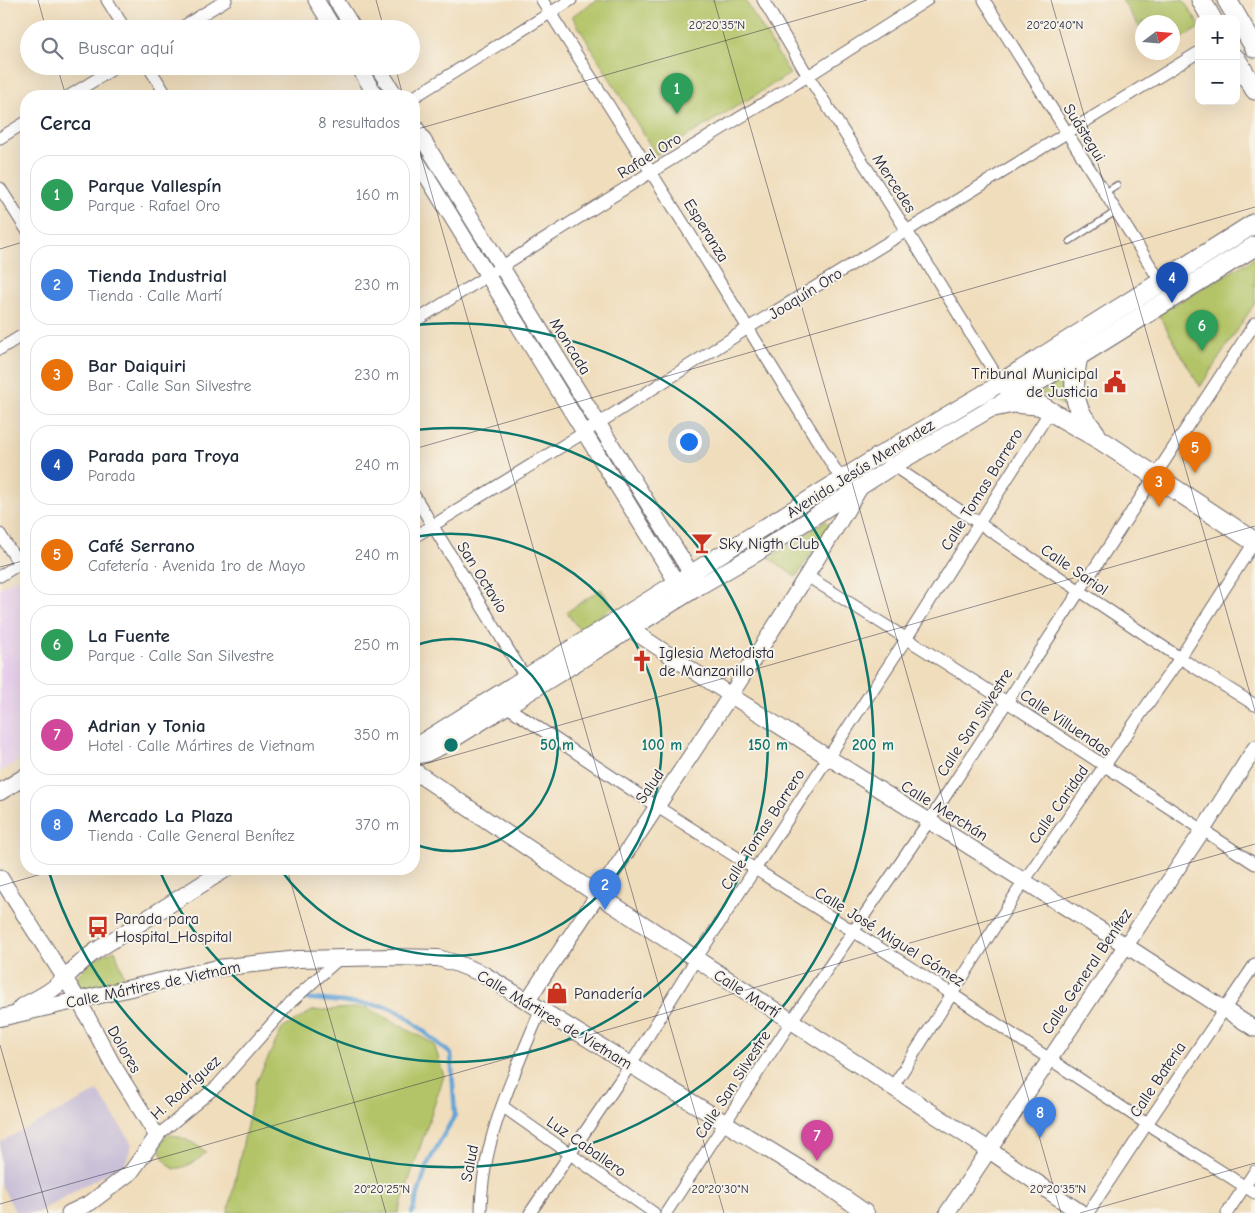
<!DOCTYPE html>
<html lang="es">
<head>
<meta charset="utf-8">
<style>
	body { margin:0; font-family:"Comic Neue",sans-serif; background:#f2f2f3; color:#1f2937 }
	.controls { position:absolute; right:15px; top:15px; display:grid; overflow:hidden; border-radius:10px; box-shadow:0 5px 20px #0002 }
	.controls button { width:45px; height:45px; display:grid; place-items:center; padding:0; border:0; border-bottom:1px solid #e0e1e3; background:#fff; color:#1f2937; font:25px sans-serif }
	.compass { position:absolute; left:1135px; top:15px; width:45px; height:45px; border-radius:50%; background:#fff; box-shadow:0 5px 20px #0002; rotate:74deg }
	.you { position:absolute; left:688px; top:441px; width:18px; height:18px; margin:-12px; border:4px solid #fff; border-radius:50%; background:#1a73e8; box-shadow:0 0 0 8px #1a73e833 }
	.badge { display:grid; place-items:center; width:32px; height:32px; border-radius:50%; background:#c8321e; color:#fff; font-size:16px; font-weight:700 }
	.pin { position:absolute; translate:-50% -41px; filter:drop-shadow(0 1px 2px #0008) }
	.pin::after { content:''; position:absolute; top:26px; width:18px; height:15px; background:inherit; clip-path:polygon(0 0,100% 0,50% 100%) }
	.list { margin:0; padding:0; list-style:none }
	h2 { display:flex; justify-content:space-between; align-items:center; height:65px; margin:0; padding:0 20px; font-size:21px }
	h2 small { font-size:16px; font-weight:400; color:#747a83 }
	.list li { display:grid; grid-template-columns:32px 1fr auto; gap:15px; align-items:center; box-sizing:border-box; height:80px; margin:0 10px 10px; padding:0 10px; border:1px solid #e0e1e3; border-radius:20px }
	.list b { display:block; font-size:19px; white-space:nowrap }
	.list p { margin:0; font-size:16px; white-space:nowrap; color:#747a83 }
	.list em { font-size:16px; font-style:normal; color:#747a83 }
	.icon { flex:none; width:28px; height:28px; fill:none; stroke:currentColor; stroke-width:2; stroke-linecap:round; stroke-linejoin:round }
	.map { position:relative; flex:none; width:1255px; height:1213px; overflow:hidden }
	.search { position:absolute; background:#fff; box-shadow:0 5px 20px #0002; left:20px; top:20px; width:400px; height:55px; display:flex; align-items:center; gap:12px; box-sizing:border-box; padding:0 18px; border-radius:28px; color:#747a83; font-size:19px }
	.panel { position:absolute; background:#fff; box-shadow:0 5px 20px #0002; left:20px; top:90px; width:400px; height:785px; border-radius:20px }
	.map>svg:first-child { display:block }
</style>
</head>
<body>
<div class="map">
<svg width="1255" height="1213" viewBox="0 0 1255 1213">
	<rect width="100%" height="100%" fill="#f7f3e8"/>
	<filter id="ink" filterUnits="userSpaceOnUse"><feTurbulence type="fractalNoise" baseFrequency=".02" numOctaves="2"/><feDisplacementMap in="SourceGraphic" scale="10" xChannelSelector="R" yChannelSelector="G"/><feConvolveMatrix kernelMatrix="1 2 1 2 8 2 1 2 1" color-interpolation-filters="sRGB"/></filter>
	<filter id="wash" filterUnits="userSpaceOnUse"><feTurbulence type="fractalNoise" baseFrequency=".0096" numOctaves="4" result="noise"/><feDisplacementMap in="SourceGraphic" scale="20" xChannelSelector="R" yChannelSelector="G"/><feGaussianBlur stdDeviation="1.12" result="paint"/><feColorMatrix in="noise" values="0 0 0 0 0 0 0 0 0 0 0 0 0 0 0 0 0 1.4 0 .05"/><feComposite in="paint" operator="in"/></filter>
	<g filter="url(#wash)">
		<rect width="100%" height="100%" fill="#f0ddbc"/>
		<path fill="#e9d1ed" d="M26,572V756L0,772V588Z"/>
		<path fill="#c9bfd7" d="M98,1091L132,1144L126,1162L36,1213H16L0,1183V1142Z"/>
		<g fill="#b3c467" stroke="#6a7351">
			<path d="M597,0H745L790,74L656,155L572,16Z"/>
			<path d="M1122,0H1183L1199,24V28L1175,43L1178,49L1172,52V22H1142V31Z"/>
			<path d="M414,139L481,249L479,250L414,144Z"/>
			<path d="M1255,258V303L1200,387L1158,314Z"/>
			<path d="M505,283L589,420L587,422L502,284Z"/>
			<path d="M1069,374L1067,392L1069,409L1041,393Z"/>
			<path d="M598,434L670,552L668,554L596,435Z"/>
			<path d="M848,485L849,487L703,577L702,574Z"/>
			<path d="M825,521L830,526L796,577L769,558Z"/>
			<path d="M601,589L613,607L579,630L567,612Z"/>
			<path d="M115,950L126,982L83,990L79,989L75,981L76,977L94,959Z"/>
			<path d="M366,1007L434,1044L444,1076L398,1213H228L256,1083L282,1029L312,1011Z"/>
			<path d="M169,1134C182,1137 195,1143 206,1152C197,1162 187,1167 174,1169C161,1158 154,1148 169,1134Z"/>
		</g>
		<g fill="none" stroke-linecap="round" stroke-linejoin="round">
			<path stroke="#61a3d5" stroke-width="4.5" d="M302,998L385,1006L403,1014L451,1054L455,1115L428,1163L412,1213"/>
		</g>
	</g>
	<g filter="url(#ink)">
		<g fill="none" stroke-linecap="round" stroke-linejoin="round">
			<g stroke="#6a6368" stroke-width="8">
				<g id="service">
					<path d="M1104,193L1117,185"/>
					<path d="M1070,241L1115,212"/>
				</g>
			</g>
			<g stroke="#6a6368" stroke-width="13">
				<g id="minor">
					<path d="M107,0L125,29"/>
					<path d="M542,0L687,229L841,479"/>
					<path d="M763,0L808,76L907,231L1001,383"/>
					<path d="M984,0L1160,281"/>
					<path d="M179,29L226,0"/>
					<path d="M148,66L167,96"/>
					<path d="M69,96L118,66"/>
					<path d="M414,97L571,0"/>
					<path d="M0,138L26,122"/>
					<path d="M0,188L26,229"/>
					<path d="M414,322L651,172L808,76L927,0"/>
					<path d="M0,349L26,333"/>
					<path d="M889,463L1180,658L1255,705"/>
					<path d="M414,495L525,677"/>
					<path d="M0,534L19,564"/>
					<path d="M414,537L585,432L748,328L1199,52"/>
					<path d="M0,576L26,560"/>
					<path d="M807,576L1007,702L1255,864"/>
					<path d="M506,706L656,806L952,994L1147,1124L1255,1193"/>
					<path d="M892,1088L1024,881L1180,658L1255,541"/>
					<path d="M502,1106L654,1213"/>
					<path d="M157,1136L217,1086L291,1002L340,958"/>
					<path d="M481,1213C481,1141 514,1075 541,1009"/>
					<path d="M530,1213L631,1064L696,959L906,639L1050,411"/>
					<path d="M666,1213L791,1022L929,821L1255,323"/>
					<path d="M1088,1213L1147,1124L1255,964"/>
					<path d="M1227,1213L1255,1171"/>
				</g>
			</g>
			<g stroke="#6a6368" stroke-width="17">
				<g id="tertiary">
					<path d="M316,0L334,29"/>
					<path d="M336,0L354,29"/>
					<path d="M358,66L376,96"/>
					<path d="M377,66L396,96"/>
					<path d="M414,125L697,583"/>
					<path d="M414,156L682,591"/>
					<path d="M621,623L730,695L1125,945L1255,1029"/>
					<path d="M0,877L78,999L112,1063L157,1136L131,1172L90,1203L69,1213"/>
					<path d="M527,1001C640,831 756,663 860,488"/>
					<path d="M947,1213L1203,830L1255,748"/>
				</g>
			</g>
			<g stroke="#6a6368" stroke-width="18">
				<g id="secondary">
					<path d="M414,747L876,457L1001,383"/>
					<path d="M414,756L425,754L444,745L700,586L757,553L893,466L1004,401"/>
					<path d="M414,771L586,887L989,1150L1081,1213"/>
					<path d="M0,792L26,776"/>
					<path d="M21,1007C36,999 53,991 64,979C75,968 84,959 97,950L226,869"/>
					<path d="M0,1018L218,968L298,959L392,957L438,958L458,964L483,974L826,1185L866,1213"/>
				</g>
			</g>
			<g stroke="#6a6368" stroke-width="21">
				<g id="primary">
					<path d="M1201,0L1212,19"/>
					<path d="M1227,0L1255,48"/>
					<path d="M1236,59L1255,90"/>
					<path d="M1255,223L1001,383L1102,441L1255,542"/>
					<path d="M1078,357C1074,374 1072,399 1082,415C1086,422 1092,428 1096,434"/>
					<path d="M1019,393L1255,246"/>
					<path d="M994,407L1013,403L1037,405"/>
				</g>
			</g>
			<use href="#service" stroke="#fff" stroke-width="5.5"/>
			<use href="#minor" stroke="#fff" stroke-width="11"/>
			<use href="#tertiary" stroke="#fff" stroke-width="15"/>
			<use href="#secondary" stroke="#fff" stroke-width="16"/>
			<use href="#primary" stroke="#fff" stroke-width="19"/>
		</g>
	</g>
	<path fill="none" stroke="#22223b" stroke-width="1" stroke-opacity="0.45" d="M38,0L46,29M376,0L384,29M714,0L1061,1213M1051,0L1255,711M57,66L66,96M395,66L403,96M414,130L867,0M414,132L724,1213M0,249L26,241M414,449L1255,207M0,567L26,560M414,767L1255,526M287,869L386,1213M0,886L59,869M0,1045L48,1213M0,1204L1255,844M1080,1213L1255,1163"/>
	<g fill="none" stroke="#0f766e" stroke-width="2.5">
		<path d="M414 646A106 106 0 1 1 414 844"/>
		<path d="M414 537A211 211 0 1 1 280 869"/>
		<path d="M415 430A317 317 0 1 1 159 869"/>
		<path d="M414 325A422 422 0 1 1 49 872"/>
	</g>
	<defs>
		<g id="civic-bare" transform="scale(1.725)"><path d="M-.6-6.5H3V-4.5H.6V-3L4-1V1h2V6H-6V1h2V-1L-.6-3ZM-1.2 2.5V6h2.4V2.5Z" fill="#c8321e" stroke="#f7f3e8" stroke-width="2.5" paint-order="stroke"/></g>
		<g id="bar-bare" transform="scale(1.725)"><path d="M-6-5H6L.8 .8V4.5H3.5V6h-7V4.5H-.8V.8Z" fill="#c8321e" stroke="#f7f3e8" stroke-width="2.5" paint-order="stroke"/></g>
		<g id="church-bare" transform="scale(1.725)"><path d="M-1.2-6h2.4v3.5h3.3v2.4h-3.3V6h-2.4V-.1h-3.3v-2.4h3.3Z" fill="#c8321e" stroke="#f7f3e8" stroke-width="2.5" paint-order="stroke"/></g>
		<g id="bus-bare" transform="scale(1.725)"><path d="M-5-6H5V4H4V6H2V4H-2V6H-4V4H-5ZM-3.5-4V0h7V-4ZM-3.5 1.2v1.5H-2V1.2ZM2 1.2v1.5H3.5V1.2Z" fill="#c8321e" stroke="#f7f3e8" stroke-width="2.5" paint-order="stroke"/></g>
		<g id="shop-bare" transform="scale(1.725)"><path d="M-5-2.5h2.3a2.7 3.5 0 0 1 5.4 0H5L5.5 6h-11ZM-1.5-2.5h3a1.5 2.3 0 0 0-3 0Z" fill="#c8321e" stroke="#f7f3e8" stroke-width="2.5" paint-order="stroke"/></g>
	</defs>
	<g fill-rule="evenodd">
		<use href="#civic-bare" x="1115" y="382"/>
		<use href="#bar-bare" x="702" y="543"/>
		<use href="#church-bare" x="642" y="661"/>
		<use href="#bus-bare" x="98" y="927"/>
		<use href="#shop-bare" x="557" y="993"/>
	</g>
	<g text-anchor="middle" stroke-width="4" stroke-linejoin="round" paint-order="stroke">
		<g font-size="16" fill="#22223b" stroke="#f7f3e8">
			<text transform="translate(1085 132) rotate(58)" y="6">Suástegui</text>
			<text transform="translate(649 155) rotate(-32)" y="6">Rafael Oro</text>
			<text transform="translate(895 183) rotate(57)" y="6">Mercedes</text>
			<text transform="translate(707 230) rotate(58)" y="6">Esperanza</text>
			<text transform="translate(805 293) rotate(-32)" y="6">Joaquín Oro</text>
			<text transform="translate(571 346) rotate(58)" y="6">Moncada</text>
			<text transform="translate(860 468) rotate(-32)" y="6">Avenida Jesús Menéndez</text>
			<text transform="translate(981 489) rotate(-58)" y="6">Calle Tomas Barrero</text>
			<text transform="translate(1075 569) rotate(34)" y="6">Calle Sariol</text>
			<text transform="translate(483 577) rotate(58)" y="6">San Octavio</text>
			<text transform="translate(974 722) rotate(-57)" y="6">Calle San Silvestre</text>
			<text transform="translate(1066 722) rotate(34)" y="6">Calle Villuendas</text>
			<text transform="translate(649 786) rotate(-56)" y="6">Salud</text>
			<text transform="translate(1058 804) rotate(-55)" y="6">Calle Caridad</text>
			<text transform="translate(945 810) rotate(32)" y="6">Calle Merchán</text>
			<text transform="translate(762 829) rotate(-57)" y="6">Calle Tomas Barrero</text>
			<text transform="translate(890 936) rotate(32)" y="6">Calle José Miguel Gómez</text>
			<text transform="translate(1086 971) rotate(-56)" y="6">Calle General Benítez</text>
			<text transform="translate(153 984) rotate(-12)" y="6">Calle Mártires de Vietnam</text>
			<text transform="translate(747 993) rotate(33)" y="6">Calle Martí</text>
			<text transform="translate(555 1019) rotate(31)" y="6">Calle Mártires de Vietnam</text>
			<text transform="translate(125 1049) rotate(60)" y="6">Dolores</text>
			<text transform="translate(1157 1079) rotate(-56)" y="6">Calle Bateria</text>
			<text transform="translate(732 1084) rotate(-57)" y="6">Calle San Silvestre</text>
			<text transform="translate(185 1087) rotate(-42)" y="6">H. Rodríguez</text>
			<text transform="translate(587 1146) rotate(35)" y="6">Luz Caballero</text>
			<text transform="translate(469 1163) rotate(-79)" y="6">Salud</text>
		</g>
		<g font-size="16" fill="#22223b" stroke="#f7f3e8" text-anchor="start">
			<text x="1098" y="379" text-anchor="end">Tribunal Municipal<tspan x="1098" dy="18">de Justicia</tspan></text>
			<text x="719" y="549">Sky Nigth Club</text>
			<text x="659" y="658">Iglesia Metodista<tspan x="659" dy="18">de Manzanillo</tspan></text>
			<text x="115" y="924">Parada para<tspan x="115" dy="18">Hospital_Hospital</tspan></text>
			<text x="574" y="999">Panadería</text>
		</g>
	</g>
	<g font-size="12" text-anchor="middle" fill="#22223b" stroke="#f7f3e8" stroke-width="4" stroke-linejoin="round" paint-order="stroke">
		<text x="717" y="29">20°20'35"N</text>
		<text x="1055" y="29">20°20'40"N</text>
		<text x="382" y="1193">20°20'25"N</text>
		<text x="720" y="1193">20°20'30"N</text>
		<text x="1058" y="1193">20°20'35"N</text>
	</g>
	<circle cx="451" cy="745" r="8" fill="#0f766e" stroke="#f7f3e8" stroke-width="2.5"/>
	<g font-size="15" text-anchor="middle" font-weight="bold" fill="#0f766e" stroke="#f7f3e8" stroke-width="4" stroke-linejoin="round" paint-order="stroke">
		<text x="557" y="750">50 m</text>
		<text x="662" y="750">100 m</text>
		<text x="768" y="750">150 m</text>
		<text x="873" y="750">200 m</text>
	</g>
</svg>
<div class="controls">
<button>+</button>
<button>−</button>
</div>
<svg class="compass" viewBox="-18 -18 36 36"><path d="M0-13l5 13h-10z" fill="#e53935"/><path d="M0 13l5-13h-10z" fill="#747a83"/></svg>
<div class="you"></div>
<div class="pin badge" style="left:677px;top:114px;background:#2e9e5b">1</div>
<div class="pin badge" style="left:605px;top:910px;background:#3f7fe0">2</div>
<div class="pin badge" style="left:1159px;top:507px;background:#e8710a">3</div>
<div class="pin badge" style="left:1172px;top:303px;background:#1a4fb4">4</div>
<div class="pin badge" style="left:1195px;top:473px;background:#e8710a">5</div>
<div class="pin badge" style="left:1202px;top:351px;background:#2e9e5b">6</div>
<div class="pin badge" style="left:817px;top:1161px;background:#d1479c">7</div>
<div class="pin badge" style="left:1040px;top:1138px;background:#3f7fe0">8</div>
<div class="search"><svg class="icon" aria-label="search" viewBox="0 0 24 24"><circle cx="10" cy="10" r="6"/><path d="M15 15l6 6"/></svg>Buscar aquí</div>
<section class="panel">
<h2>Cerca<small>8 resultados</small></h2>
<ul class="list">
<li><span class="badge" style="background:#2e9e5b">1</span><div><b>Parque Vallespín</b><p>Parque · Rafael Oro</p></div><em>160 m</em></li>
<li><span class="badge" style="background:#3f7fe0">2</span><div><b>Tienda Industrial</b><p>Tienda · Calle Martí</p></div><em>230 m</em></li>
<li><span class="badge" style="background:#e8710a">3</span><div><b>Bar Daiquiri</b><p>Bar · Calle San Silvestre</p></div><em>230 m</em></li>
<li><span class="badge" style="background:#1a4fb4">4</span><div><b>Parada para Troya</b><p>Parada</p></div><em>240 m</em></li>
<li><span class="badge" style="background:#e8710a">5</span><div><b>Café Serrano</b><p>Cafetería · Avenida 1ro de Mayo</p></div><em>240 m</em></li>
<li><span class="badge" style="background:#2e9e5b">6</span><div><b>La Fuente</b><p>Parque · Calle San Silvestre</p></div><em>250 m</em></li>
<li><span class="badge" style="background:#d1479c">7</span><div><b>Adrian y Tonia</b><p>Hotel · Calle Mártires de Vietnam</p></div><em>350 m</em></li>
<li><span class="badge" style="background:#3f7fe0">8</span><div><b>Mercado La Plaza</b><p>Tienda · Calle General Benítez</p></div><em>370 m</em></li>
</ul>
</section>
</div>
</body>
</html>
